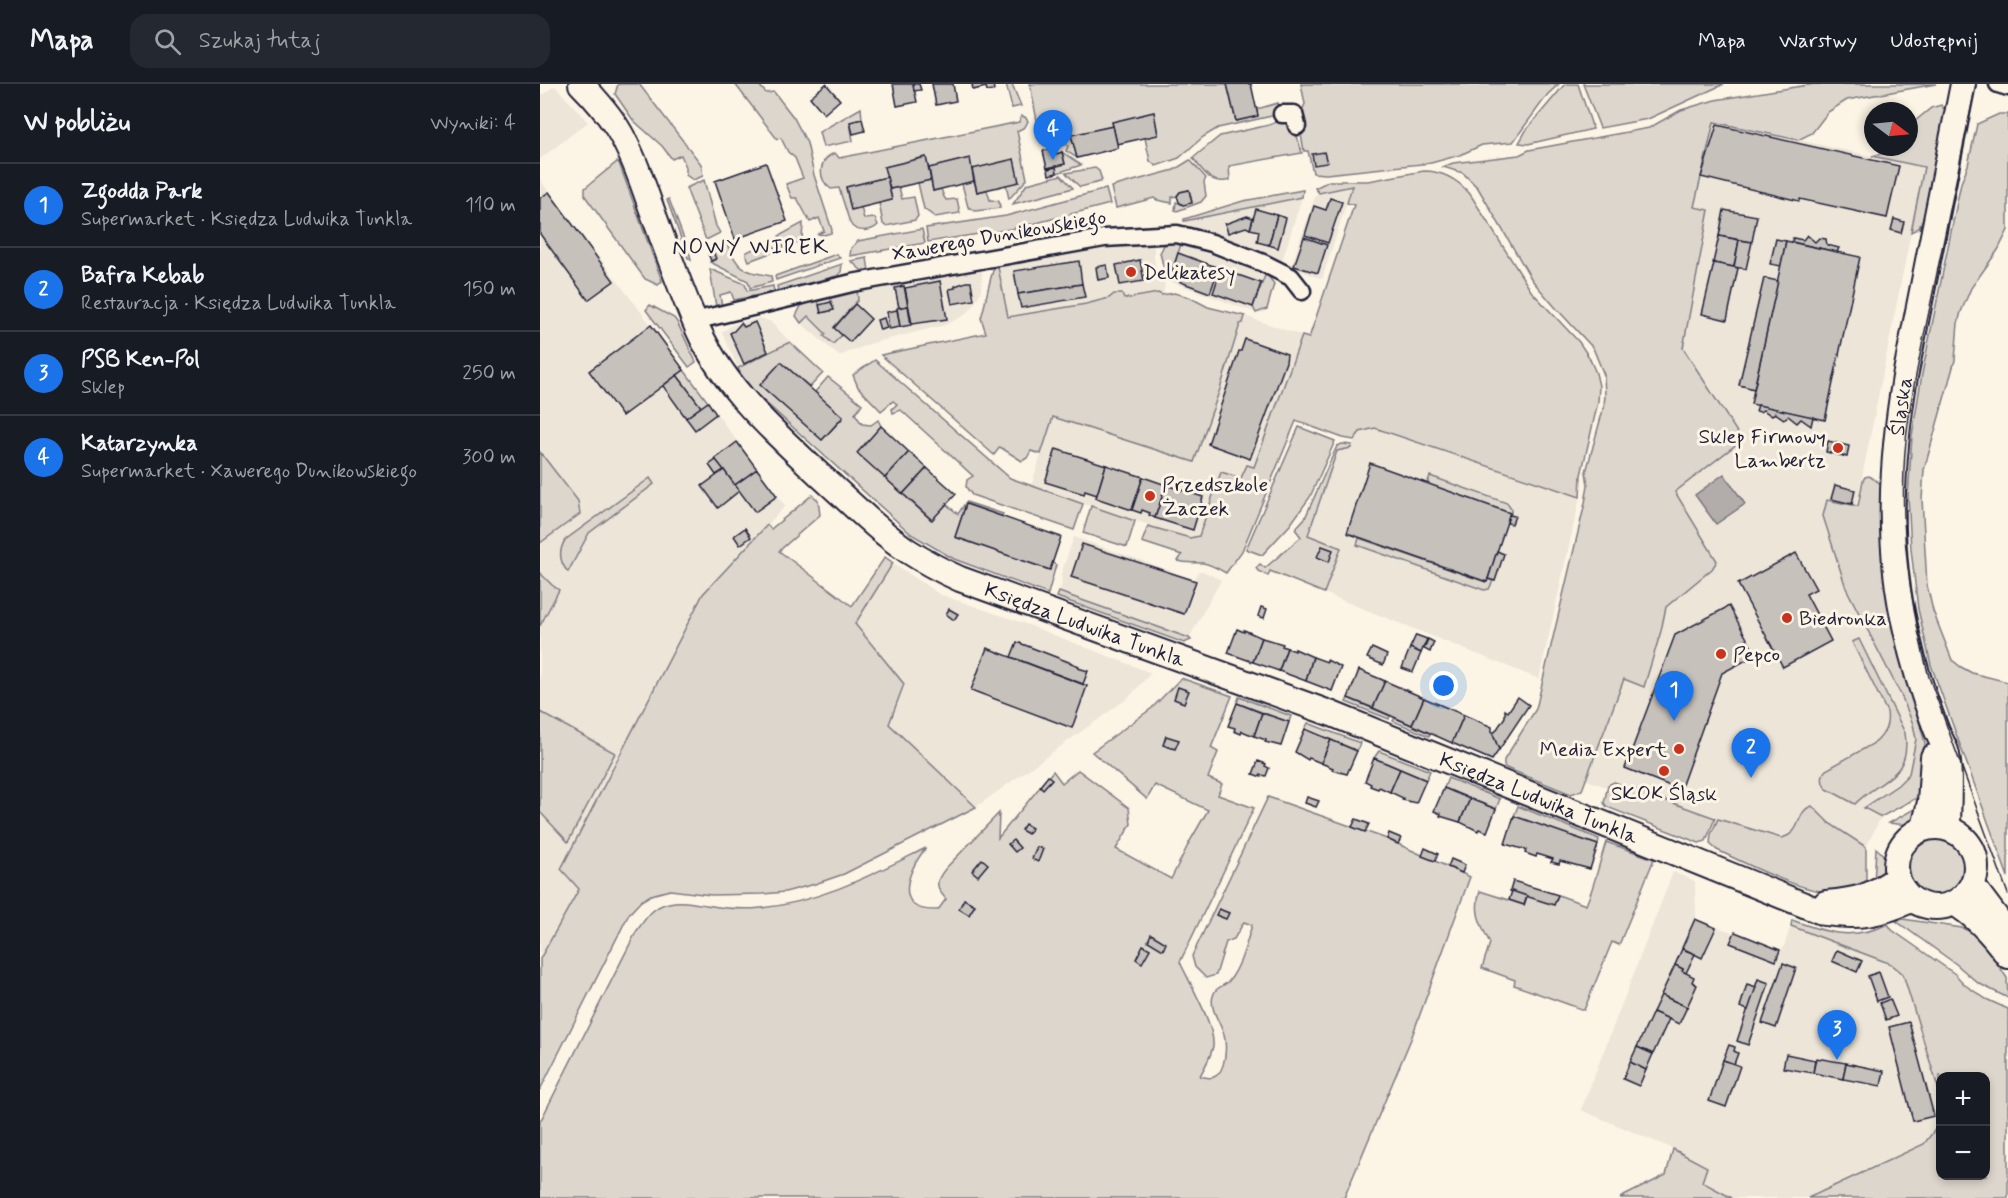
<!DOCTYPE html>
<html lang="pl">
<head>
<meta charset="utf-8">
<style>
	body { margin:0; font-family:Mynerve,sans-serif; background:#242831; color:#f1f3f6 }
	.controls { position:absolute; right:18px; bottom:18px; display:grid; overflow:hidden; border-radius:12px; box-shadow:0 3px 9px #0003 }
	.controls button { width:54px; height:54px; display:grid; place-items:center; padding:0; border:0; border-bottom:2px solid #363941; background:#171b24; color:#f1f3f6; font:30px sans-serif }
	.compass { position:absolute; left:1324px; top:18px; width:54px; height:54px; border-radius:50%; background:#171b24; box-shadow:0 3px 9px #0003; rotate:106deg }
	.you { position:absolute; left:904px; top:602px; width:21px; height:21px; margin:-15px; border:4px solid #fff; border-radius:50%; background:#1a73e8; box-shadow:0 0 0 9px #1a73e833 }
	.badge { display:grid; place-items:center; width:39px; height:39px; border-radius:50%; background:#1a73e8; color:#fff; font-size:20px; font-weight:700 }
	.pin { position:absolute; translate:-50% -50px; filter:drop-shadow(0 2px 3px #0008) }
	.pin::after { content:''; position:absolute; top:32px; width:21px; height:18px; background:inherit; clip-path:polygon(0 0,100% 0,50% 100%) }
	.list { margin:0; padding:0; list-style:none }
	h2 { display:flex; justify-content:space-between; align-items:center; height:78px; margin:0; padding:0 24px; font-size:26px }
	h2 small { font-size:20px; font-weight:400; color:#9ea1a6 }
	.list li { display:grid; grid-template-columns:39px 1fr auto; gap:18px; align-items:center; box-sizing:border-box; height:84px; padding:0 24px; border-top:2px solid #363941 }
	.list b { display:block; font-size:22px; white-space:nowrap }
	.list p { margin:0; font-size:20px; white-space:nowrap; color:#9ea1a6 }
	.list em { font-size:20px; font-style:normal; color:#9ea1a6 }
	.icon { flex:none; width:33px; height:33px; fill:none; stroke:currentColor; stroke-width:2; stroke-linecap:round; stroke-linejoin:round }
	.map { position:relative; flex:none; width:1468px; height:1114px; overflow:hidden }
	header { display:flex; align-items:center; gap:36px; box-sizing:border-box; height:84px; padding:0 30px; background:#171b24; border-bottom:2px solid #363941 }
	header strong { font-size:28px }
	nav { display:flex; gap:33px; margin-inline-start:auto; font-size:21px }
	.search { width:420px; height:54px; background:#242831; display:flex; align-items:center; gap:15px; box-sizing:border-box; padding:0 21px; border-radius:18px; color:#9ea1a6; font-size:22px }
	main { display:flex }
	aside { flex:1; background:#171b24 }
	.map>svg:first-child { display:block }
</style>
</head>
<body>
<header>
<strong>Mapa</strong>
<div class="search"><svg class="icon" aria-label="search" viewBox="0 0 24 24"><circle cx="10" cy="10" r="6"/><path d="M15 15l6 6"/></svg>Szukaj tutaj</div>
<nav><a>Mapa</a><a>Warstwy</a><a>Udostępnij</a></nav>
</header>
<main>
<aside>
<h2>W pobliżu<small>Wyniki: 4</small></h2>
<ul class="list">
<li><span class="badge">1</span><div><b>Zgodda Park</b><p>Supermarket · Księdza Ludwika Tunkla</p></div><em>110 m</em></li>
<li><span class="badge">2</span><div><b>Bafra Kebab</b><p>Restauracja · Księdza Ludwika Tunkla</p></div><em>150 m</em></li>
<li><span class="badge">3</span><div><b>PSB Ken-Pol</b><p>Sklep</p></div><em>250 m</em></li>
<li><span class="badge">4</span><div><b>Katarzynka</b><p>Supermarket · Xawerego Dunikowskiego</p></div><em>300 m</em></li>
</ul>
</aside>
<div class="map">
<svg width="1468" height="1114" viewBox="0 0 1468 1114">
	<rect width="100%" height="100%" fill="#fcf5e5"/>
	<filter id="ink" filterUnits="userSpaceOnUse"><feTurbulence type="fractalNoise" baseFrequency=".0167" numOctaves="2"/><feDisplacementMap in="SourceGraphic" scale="12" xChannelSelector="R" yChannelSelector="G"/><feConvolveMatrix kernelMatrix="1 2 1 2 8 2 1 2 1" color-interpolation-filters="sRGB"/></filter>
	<g filter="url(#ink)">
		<g fill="#ece5d8">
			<path d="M15,2L48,38L0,75V12Z"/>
			<path d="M1174,38L1384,83L1313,438L1361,611L1373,640L1376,656L1369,690L1339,727L1341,733L1326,763L1304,760L1283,781L1047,696L1084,595L1104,603L1121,547L1125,523L1172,485L1176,477L1135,408L1202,356L1143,264L1169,126L1154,123Z"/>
			<path d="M0,96L111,241L245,422L163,510L39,805L0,875Z"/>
			<path d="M812,102L782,195L751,183L776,110Z"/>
			<path d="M762,113L742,177L644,139V137Z"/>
			<path d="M614,156V174L619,193L625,200L621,220L471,244L457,178L565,159Z"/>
			<path d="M636,159L726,189L731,194V216L727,225L716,229L629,197L630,194L625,189L620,169L624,161Z"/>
			<path d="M442,181L441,208L432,224L423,232L405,241L332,259L299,272L261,239L256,232L261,222L278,215L317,206Z"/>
			<path d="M705,232L762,252L714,384L701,394L681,388L659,452L650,454L491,403L513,333L654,378L700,240L703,239Z"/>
			<path d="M221,234L231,238L250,258L198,284L182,248L192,241Z"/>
			<path d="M835,344L1040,413L999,595L784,509L801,464L768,452L797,367L811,364L819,348Z"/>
			<path d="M534,453L654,495L659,487H662L681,496L649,554L519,508L522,500L521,490Z"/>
			<path d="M353,479L399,510L486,540L611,589L588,614L436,723L348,640L315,540Z"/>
			<path d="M1133,788L1155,797L1156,835L1240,866L1243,865L1251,842L1351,880L1363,890L1399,1008L1400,1039L1384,1060L1268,1114H1192L1162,1098L1167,1083L1136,1066L1041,1026Z"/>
		</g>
		<g fill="#dcd6cc" stroke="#7f7c84" stroke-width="1.5">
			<path d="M78,0H99L161,80L163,92L153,96L146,91V83L141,71L132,75L122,62L93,36L75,10Z"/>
			<path d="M195,0H218L226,9L234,8L254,34L267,59L274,91L292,146L291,149L284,151L278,150L284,147L279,134L270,138L257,114H252L246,100L263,94L255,74L248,68L241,54L237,55Z"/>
			<path d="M466,0H472L481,22L472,24Z"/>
			<path d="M490,0H687L696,37L718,32L717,25L738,19L740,26L736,31L678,44L663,53L639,74L616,82L610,77L605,54L618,50L613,29L572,38L573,42L532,52L537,74L526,67L528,62L498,42Z"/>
			<path d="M761,0H1019L1008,10L973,58L942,61L920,71L891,79L786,90L773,89L768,67H764L759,40L761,29L765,20Z"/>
			<path d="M1025,0H1038L1053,45L988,60L979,59L987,45Z"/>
			<path d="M1043,0H1184L1108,35L1060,44Z"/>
			<path d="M1274,0H1396L1307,16L1288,28L1272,49L1258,56L1174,38L1154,123L1169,126L1143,264L1202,356L1135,408L1177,477L1172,485L1126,523L1121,547L1104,603L1084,595L1042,706L1031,710L966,684L964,682V676L996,625L1045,419L1048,401L1046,388L1064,322L1065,311L1064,291L1053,264L1015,223L992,196L938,104L923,89L903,83L913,79L979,71L989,66L1109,44L1141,26L1175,16Z"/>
			<path d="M1401,21L1405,26L1384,131L1379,144L1371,148L1384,83L1332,72L1344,69L1353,63H1369V42L1391,24Z"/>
			<path d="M321,24L322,35L310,38L313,57L283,63L279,48Z"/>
			<path d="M1459,30H1468V146L1458,166L1431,204L1421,228L1418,239L1415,276L1384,386L1382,415L1387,501L1393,527L1412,576L1421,583L1432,589L1468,598V793L1391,581L1378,525L1371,465L1368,412L1372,352L1382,290L1421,99L1428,81L1437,40Z"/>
			<path d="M481,32L485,33L488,37L485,43L477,47L487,95L469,115L466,101L432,85L429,75L389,84L385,73L345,83L347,93L306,103L311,125L321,123L324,135L335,134L338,141C331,148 315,149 310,139L299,104L291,105C277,95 278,75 295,69L299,74L479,38Z"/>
			<path d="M749,33L754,42L762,69L689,82L690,96C671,102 663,87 653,74L680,52L729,41Z"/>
			<path d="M522,68L541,81L517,89L516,83L508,85L525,80Z"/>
			<path d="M650,76L666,94L664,98L666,112L661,118L637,127L635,126L636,118L643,121L652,118L649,106L640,108L637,112L632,113V119L617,116L614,114L576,124L571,103L634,86Z"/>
			<path d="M77,78L79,79L122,197L118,201L105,195L45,112V104Z"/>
			<path d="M555,84L559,87L562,96L560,98L540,103L526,89Z"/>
			<path d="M884,87C903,87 918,96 930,110L991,207L1039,258L1049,273L1056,289L1059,302L1058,318L1041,391L1040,413L835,344L820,348L814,356L803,354L756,337L702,467L686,489C679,485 670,480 663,479C653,478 648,480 638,477L642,471L602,458L608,442L650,454L659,452L681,388L701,394L707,381L714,383L762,252L769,254L814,121L807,119L812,102L779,109L775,104L789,97H828Z"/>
			<path d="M521,91L533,104L473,120L487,100Z"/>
			<path d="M164,96L176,142L180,149L166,156L146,104Z"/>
			<path d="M391,96L393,107L401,105L404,113L406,116L417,115L420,129L395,133L384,125L378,99Z"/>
			<path d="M434,97L437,108L447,106L450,116L459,117L460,124L435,127L428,123L422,100Z"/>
			<path d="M359,103L362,115L374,113L378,132L375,136L346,142L343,140L339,119L352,116L350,105Z"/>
			<path d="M566,105L570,120L477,144L388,158L386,144L466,132Z"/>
			<path d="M763,106L762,113L644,137V135L703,117Z"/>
			<path d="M129,115L150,171L151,176L148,174L127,116Z"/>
			<path d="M263,139L262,156L244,164L239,152Z"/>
			<path d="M382,145L385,159L310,172L311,164L318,157Z"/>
			<path d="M231,156L236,167L209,177L206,170L207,168Z"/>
			<path d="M186,158C200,186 199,186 231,192L232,198L210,204L208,197L170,178L176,175L170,166Z"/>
			<path d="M632,158L641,160L630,194L625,189L620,169L624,161Z"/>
			<path d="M297,170L300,174L236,196L235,192Z"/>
			<path d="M327,174L329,187L321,186L311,177Z"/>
			<path d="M457,178L468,233L546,220L569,214L574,210H582L584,215L618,209L622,211L634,209L649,213L668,223L705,232L703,239L700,240L680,305L654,378L513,333L501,370L491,367L487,374L482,377L460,363L454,371L341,271L446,249L441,234C446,220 450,187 457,178Z"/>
			<path d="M302,180L301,188L297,192L238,207L237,202Z"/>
			<path d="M170,185L205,200L207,207L233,202L234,208L194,216L191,208L180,211L182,223H176Z"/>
			<path d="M726,189L734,200L727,225L716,229L713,223Z"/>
			<path d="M317,206L318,216L294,243L302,251L293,260L284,252L286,250L268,232L261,239L256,232L261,222L278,215L281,229L293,226L290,212Z"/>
			<path d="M110,221L134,234L137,238L156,278L149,283L106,226Z"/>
			<path d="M250,258L283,289L270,303L241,278L221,301L282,356L303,334L275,308L288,293L322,320L315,330L322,340L331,341L338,336L341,342L318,369L391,436L406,420L418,430L426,418L463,430L462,432L426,420L415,453L509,486L512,479L516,481L508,510L414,475L371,450L215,309L201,291L198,284Z"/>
			<path d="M335,276L470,394L543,420L534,446L432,411L426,403L427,396L433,392L361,326L353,329L352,325L357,320L353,317L341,327L318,303L313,291Z"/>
			<path d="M144,286L168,318L161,323L137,291Z"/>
			<path d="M759,343L795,357L770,413L750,441L722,471L706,465Z"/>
			<path d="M802,360L812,361L811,364L797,367L768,451L801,464L784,509L730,487L728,492L718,487L716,484L720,480L725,484L761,453L755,445L765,434L797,362Z"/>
			<path d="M0,368L38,417L40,430L0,459Z"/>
			<path d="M890,392L967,419L971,425V431L970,429L887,400Z"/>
			<path d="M1329,392L1341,400V420L1354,546L1385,659L1382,711L1341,733L1324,724L1358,701L1369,690L1376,655L1373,640L1361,611L1306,504L1283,432L1287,416L1318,422L1323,396L1325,393Z"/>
			<path d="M110,394L114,400L49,449L28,488C19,478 18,468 25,456Z"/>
			<path d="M272,411L278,416L280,431L239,467L312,522L345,473L353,479L315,540L364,600L349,640L436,723L304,790L275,800L245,808L223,810L171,811L130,806L111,811L101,817L89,830L0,1006V875L39,805L21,785L163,510L227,441L231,445Z"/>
			<path d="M551,422L595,437L587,463L543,449Z"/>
			<path d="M819,454L946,498L948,495L953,497L949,505L944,506L817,461Z"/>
			<path d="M0,489L12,501L19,506L0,542Z"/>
			<path d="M519,508L649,554L651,556L644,559L517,513Z"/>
			<path d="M1319,555L1365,649C1372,695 1338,695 1315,720L1287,705C1281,700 1281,691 1286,686L1336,658C1345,649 1349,641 1347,628L1312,558Z"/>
			<path d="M641,594L692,612L671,664L678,668L668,694L682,700L678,711L714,724L640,878C649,898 675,941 673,962C671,973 665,982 660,992C665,993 669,995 674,993C686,988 687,962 684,951C681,939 669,925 673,912C675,903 683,903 689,897C701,882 706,860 712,841L704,838L694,855L686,858L676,891L666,894L655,883L652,872L728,713L847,755L930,793L871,955L804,1114H0V1038L96,848C105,835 113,822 129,819C142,816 154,819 166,821C183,824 204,826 221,824C281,818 333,790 386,764C375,777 358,806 374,821C380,826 390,826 398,826L406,815C395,803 395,797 406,784L459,729L458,754L513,687L522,699L538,686L589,724L591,740L576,765L631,795L650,757L668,726L615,701L607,715L552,668L612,624Z"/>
			<path d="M699,613L751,632L749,638L697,619Z"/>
			<path d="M808,614L850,632L849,635L806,618Z"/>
			<path d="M0,628L75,669L28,758L0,728Z"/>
			<path d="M855,634L890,649L889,652L853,637Z"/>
			<path d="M768,639L820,659L817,667L765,645Z"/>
			<path d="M839,667L890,687L886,696L834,674Z"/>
			<path d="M908,694L960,715L956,725L904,704Z"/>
			<path d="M1074,698L1175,734L1166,757L1159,759L1067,723L1064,719L1068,701Z"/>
			<path d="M1385,719C1376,741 1372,743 1349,739Z"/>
			<path d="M978,722L1059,755L1058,761L974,732Z"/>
			<path d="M1272,722L1289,739L1326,763V801C1314,803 1301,809 1289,808C1260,807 1205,779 1177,766L1170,760L1171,750L1178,735L1241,754C1263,750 1255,727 1272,722Z"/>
			<circle cx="1395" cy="782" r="30"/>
			<path d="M1066,758L1114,775L1079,861L1072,858L1044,926L974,901L975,896L942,884L950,859C941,841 933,828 940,807L984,821L987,812L1014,820L1018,811L1046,821C1055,800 1059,780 1066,758Z"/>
			<path d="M1336,764C1351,775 1348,788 1334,800Z"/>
			<path d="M1363,835L1422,844L1433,849L1449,867L1467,894L1468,914L1438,899L1416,880L1356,837Z"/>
			<path d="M1252,836C1287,849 1312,857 1348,840L1352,846L1415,890L1425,901L1446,915L1468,925V1114H1268L1384,1060L1400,1039V1092H1446V992H1400V1030L1399,1007L1363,890L1351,880L1251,842Z"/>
			<path d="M1133,1065L1167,1083L1162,1098L1192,1114H1080L1126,1091Z"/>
		</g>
		<path fill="#b2adab" stroke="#78757e" stroke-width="1.5" d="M1184,390L1205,420L1176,440L1155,411Z"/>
		<g fill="#c6c1bb" stroke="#22223b" stroke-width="1.5">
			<path d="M286,0L300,16L284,30L270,13Z"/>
			<path d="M353,0H373L377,18L357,22Z"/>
			<path d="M373,0H379L381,6L374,7Z"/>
			<path d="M392,0H413L416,17L396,21Z"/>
			<path d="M432,0H453L454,6L447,7L446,3L433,6Z"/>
			<path d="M687,0H711L718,32L696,37Z"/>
			<path d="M614,28L618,51L577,60L572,38Z"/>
			<path d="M322,35L325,47L313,50L310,38Z"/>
			<path d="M1177,41L1359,82L1347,134L1260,115L1259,117L1161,93Z"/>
			<path d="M573,42L578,64L537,74L531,51Z"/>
			<path d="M515,64L516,70L522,68L525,80L507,84L503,67Z"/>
			<path d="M784,68L787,79L774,81L772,70Z"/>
			<path d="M386,73L391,96L350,105L344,83Z"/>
			<path d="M430,74L434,97L393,107L389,84Z"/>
			<path d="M474,75L479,98L437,108L432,85Z"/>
			<path d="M226,79L247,137L195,155L175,97Z"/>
			<path d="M516,83L517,89L509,91L508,85Z"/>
			<path d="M347,93L352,116L311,126L306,103Z"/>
			<path d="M649,106L652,119L643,121L639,118L637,112L640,108Z"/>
			<path d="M9,108L74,197L48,216L0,150V114Z"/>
			<path d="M790,114L802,118L788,159L765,151L774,122L786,126Z"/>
			<path d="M716,125L737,131L729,161L717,158L719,147L710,145Z"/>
			<path d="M1184,126L1217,132L1212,158L1179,152Z"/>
			<path d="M737,131L746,134L738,164L729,161Z"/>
			<path d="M707,132L713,134L710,145L706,143L688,149L685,140Z"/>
			<path d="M1354,135L1364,138L1361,149L1351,146Z"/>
			<path d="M1267,151L1275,158L1279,154L1286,155L1287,161L1299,164L1297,168L1252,158L1253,154L1263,156Z"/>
			<path d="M1179,152L1199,156L1194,183L1173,179Z"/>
			<path d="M764,153L787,161L778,189L754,182Z"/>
			<path d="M1236,155L1246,157L1241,182L1230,180Z"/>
			<path d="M1199,156L1212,158L1206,185L1194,183Z"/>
			<path d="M1246,157L1320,173L1285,336L1211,320Z"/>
			<path d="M173,167L176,175L171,177L168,169Z"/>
			<path d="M638,169L679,184L670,209L630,194Z"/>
			<path d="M600,176L604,197L580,201L576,181Z"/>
			<path d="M539,177L542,200L478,210L474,187Z"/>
			<path d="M1174,179L1198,184L1187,236L1162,230Z"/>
			<path d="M567,181L569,194L558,196L556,183Z"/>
			<path d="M681,185L721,199L713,223L673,209Z"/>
			<path d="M1224,194L1238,197L1214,305L1199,301Z"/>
			<path d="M400,197L407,235L372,240L365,204Z"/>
			<path d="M426,198H431L434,216L412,220L409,205L415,204V202Z"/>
			<path d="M542,200L545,213L481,224L478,210Z"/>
			<path d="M364,202L368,222L359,224L355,204Z"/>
			<path d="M291,218L294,226L281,229L279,221Z"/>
			<path d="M315,220L331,235L310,258L294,244Z"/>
			<path d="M368,222L371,241L360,243L357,224Z"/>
			<path d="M357,226L360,243L349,245L347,228Z"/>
			<path d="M344,234L347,244L340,246L337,236Z"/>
			<path d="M215,238L228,268L204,280L190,249L194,247L201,239L204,243Z"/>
			<path d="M111,241L144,286L82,332L49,287Z"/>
			<path d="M705,255L747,270L746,278L710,375L668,360L699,267H701Z"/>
			<path d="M241,278L303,333L282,356L220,301Z"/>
			<path d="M137,291L161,323L146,334L123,302Z"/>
			<path d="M168,318L176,330L155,346L146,334Z"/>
			<path d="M1218,321L1273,333L1271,342L1261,335L1257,339L1248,332L1244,335L1235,329L1232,332L1223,326L1220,328L1216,327Z"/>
			<path d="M341,342L369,368L345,394L317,369Z"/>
			<path d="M1288,357L1309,362L1307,373L1286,368Z"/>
			<path d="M197,358L217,385L195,401L175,375Z"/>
			<path d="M516,365L566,381L556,414L557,411L545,407L544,410L505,398Z"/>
			<path d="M369,368L387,384L363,410L345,394Z"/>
			<path d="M176,376L184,386L176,391L169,381Z"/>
			<path d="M830,379L970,429L947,498L807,449Z"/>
			<path d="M566,381L603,393L592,426L556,414Z"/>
			<path d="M387,384L416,410L392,436L363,410Z"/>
			<path d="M217,385L237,412L215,428L195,401Z"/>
			<path d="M184,386L199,407L178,424L162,402Z"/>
			<path d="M603,393L626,401L615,434L609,431L610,429L602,426L601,429L592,426Z"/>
			<path d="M626,401L663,413L653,446L615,434Z"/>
			<path d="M1295,401L1315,406L1312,420L1291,415Z"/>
			<path d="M426,420L521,453L510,486L415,453Z"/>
			<path d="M969,431L975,432L972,440L967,439Z"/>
			<path d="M205,444L211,453L200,461L194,452Z"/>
			<path d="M542,460L656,497L644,530L531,493Z"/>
			<path d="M782,462L793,466L789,478L777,473Z"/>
			<path d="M957,467L964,470L955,497L948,495Z"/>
			<path d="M1256,469L1276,505L1266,510L1291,557L1243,583L1198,500Z"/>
			<path d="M1189,522L1216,571L1182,589L1140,706L1085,684L1135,551Z"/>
			<path d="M721,523L727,525L724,534L718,532Z"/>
			<path d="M409,525L418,530L414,536L406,530Z"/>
			<path d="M697,545L704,548V546L722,554L713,578L688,569Z"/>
			<path d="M876,551L887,555L881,569L870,564Z"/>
			<path d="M722,554L743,560L742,562L747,564L739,587L713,578Z"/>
			<path d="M888,555L894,558L890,568L884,565Z"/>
			<path d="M477,558L539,582L538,584L548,587L543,600L471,573Z"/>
			<path d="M447,564L547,602L532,644L431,606Z"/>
			<path d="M747,564L755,567V565L773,573L766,597L739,587Z"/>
			<path d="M832,564L847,571L843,581L827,574Z"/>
			<path d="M870,564L881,569L873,588L862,584Z"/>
			<path d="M773,573L787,578V576L801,583L792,607L766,597Z"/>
			<path d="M819,586L845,597L833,624L808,614Z"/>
			<path d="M845,597L884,614L872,641L833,624Z"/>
			<path d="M638,603L649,607L644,619L634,615Z"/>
			<path d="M978,613L989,621L959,666L952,648H955L965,633V626L968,628Z"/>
			<path d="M884,614L924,631L912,659L872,641Z"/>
			<path d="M697,619L722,629L714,652L702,647L701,650L694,647L695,644L688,642Z"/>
			<path d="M722,629L749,638L741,662L725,658L726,656L714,652Z"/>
			<path d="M924,631L952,643V648L959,666L952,676L912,659Z"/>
			<path d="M765,645L791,656L781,679L769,674L768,676L755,668Z"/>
			<path d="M626,652L639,656L635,665L623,661Z"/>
			<path d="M791,656L817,667L807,690L792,686L793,684L781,679Z"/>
			<path d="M834,674L860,685L850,708L839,703L838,705L830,702L831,700L825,697Z"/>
			<path d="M718,677L726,680L725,682L729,684L726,692L721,691V693L713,690Z"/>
			<path d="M860,685L886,696L876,719L862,716L863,714L850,708Z"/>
			<path d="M508,692L512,695L503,705L500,702Z"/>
			<path d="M904,704L930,715L920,738L900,732L901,730L894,727Z"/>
			<path d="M767,713L779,717L776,723L765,719Z"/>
			<path d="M930,715L956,725L947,748L939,745L938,747L920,738Z"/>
			<path d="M974,732L1058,761L1050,785L1020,777L1019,780L1011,778L1013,775L997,770L996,773L985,769L986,766L965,760Z"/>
			<path d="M816,735L829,740L825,748L812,743Z"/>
			<path d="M485,740L492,744L488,750L481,746Z"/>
			<path d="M849,749L861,754L858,760L847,755Z"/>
			<path d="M473,756L480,764L475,768L468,760Z"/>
			<path d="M497,763L503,765L498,778L492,775Z"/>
			<path d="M885,764L898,770L895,777L882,772Z"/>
			<path d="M442,775L448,780L438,792L432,787Z"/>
			<path d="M911,775L925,781L922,789L908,783Z"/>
			<path d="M973,797L1018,811L1014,821L970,807Z"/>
			<path d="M972,807L987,812L984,821L969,816Z"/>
			<path d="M424,815L435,821L429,831L419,825Z"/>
			<path d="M679,825L689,829L686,835L676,831Z"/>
			<path d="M1155,835L1176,844L1162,874L1142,864Z"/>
			<path d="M1195,848L1240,866L1236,877L1190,859Z"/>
			<path d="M611,850L626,859L623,866L608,857Z"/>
			<path d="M603,861L610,865L602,879L596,875Z"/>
			<path d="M1142,865L1155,870L1146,889L1142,887L1143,885L1135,881Z"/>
			<path d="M1297,866L1322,877L1317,888L1292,877Z"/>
			<path d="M1243,879L1256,884L1236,944L1222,939Z"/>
			<path d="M1135,881L1143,885L1142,887L1154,893L1152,898L1157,901L1147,923L1121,911Z"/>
			<path d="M1339,888L1348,913L1337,917L1328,892Z"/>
			<path d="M1218,895L1229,899L1208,961L1197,957Z"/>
			<path d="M1207,900L1216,903L1208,926L1200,923Z"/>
			<path d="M1121,911L1147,923L1139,940L1113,928Z"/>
			<path d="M1350,915L1357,932L1346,936L1340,919Z"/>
			<path d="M1113,928L1129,935L1113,970L1097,963Z"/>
			<path d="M1369,938L1394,1032L1373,1037L1349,943Z"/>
			<path d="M1189,961L1195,963L1194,967L1198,969L1194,980L1183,976Z"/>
			<path d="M1097,963L1113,970L1106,986L1090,978Z"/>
			<path d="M1246,970L1275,976L1273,989L1243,984Z"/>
			<path d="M1276,974L1306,979L1303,995L1273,989Z"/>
			<path d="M1183,976L1200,982L1186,1023L1169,1017Z"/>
			<path d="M1090,978L1106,986L1099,1002L1083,995Z"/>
			<path d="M1306,979L1344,987L1341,1002L1303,995Z"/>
		</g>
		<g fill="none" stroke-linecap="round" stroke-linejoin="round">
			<g stroke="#22223b" stroke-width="21">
				<g id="street">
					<path d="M1458,0L1468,3"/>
					<path d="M742,30H754L757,42"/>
					<path d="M154,237L312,199L564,154L637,150L672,159L723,179L751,193L762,207"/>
				</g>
			</g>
			<g stroke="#22223b" stroke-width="28">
				<g id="secondary">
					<path id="s1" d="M41,0C54,13 66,27 76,42C92,67 102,98 112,126C125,162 139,200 154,236C180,301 232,346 282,393C310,418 337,446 368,467C385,478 402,487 420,495L792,630L1284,829C1318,834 1340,830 1371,816"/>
					<circle cx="1396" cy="783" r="40"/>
					<path d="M1384,744L1390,718L1393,673"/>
					<path id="s2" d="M1408,744C1408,726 1411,682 1406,667C1403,659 1398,651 1395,642C1383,611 1373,579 1366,546C1346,463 1351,377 1365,293L1423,0"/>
					<path d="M1432,801L1468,849"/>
					<path d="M1286,819C1318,816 1330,813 1357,794"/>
					<path d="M1414,819C1436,832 1453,851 1468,872"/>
				</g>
			</g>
			<use href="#street" stroke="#fcf5e5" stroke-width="16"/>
			<use href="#secondary" stroke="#fcf5e5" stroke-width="24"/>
			<path stroke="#22223b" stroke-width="1.5" d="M1436,0C1421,75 1405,149 1390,223C1379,277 1366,331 1364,385C1361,456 1371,525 1389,593L1468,810"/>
		</g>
	</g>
	<g fill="#c8321e" stroke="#fcf5e5" stroke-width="2">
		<circle cx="591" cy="188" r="6"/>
		<circle cx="1298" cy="364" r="6"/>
		<circle cx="610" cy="412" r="6"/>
		<circle cx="1247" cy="534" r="6"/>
		<circle cx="1181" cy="570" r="6"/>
		<circle cx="1139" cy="665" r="6"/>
		<circle cx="1124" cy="687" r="6"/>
	</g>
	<g text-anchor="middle" stroke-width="6" stroke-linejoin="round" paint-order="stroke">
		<g font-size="21" fill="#22223b" stroke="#fcf5e5">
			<text transform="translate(459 151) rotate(-10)" y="7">Xawerego Dunikowskiego</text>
			<text dy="7" stroke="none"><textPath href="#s2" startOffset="430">Śląska</textPath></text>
			<text dy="7" stroke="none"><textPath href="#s1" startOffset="774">Księdza Ludwika Tunkla</textPath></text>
			<text dy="7" stroke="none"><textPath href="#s1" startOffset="1260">Księdza Ludwika Tunkla</textPath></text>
		</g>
		<g font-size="21" fill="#22223b" stroke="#fcf5e5" text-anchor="start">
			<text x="603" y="195">Delikatesy</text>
			<text x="1286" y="359" text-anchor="end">Sklep Firmowy<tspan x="1286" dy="24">Lambertz</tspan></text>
			<text x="622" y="407">Przedszkole<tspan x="622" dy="24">Żaczek</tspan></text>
			<text x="1259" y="541">Biedronka</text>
			<text x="1193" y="577">Pepco</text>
			<text x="1127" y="672" text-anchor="end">Media Expert</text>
			<text x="1124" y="716" text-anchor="middle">SKOK Śląsk</text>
		</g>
		<g font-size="22" letter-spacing="1.5" fill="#22223b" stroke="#fcf5e5">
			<text x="211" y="170">NOWY WIREK</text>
		</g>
	</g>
</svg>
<div class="controls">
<button>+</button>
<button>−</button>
</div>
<svg class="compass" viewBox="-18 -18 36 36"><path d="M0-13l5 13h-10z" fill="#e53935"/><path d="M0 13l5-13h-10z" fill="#9ea1a6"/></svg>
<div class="you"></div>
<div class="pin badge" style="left:1134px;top:637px">1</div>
<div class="pin badge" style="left:1211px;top:694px">2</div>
<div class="pin badge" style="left:1297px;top:976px">3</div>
<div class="pin badge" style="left:513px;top:76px">4</div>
</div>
</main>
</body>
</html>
